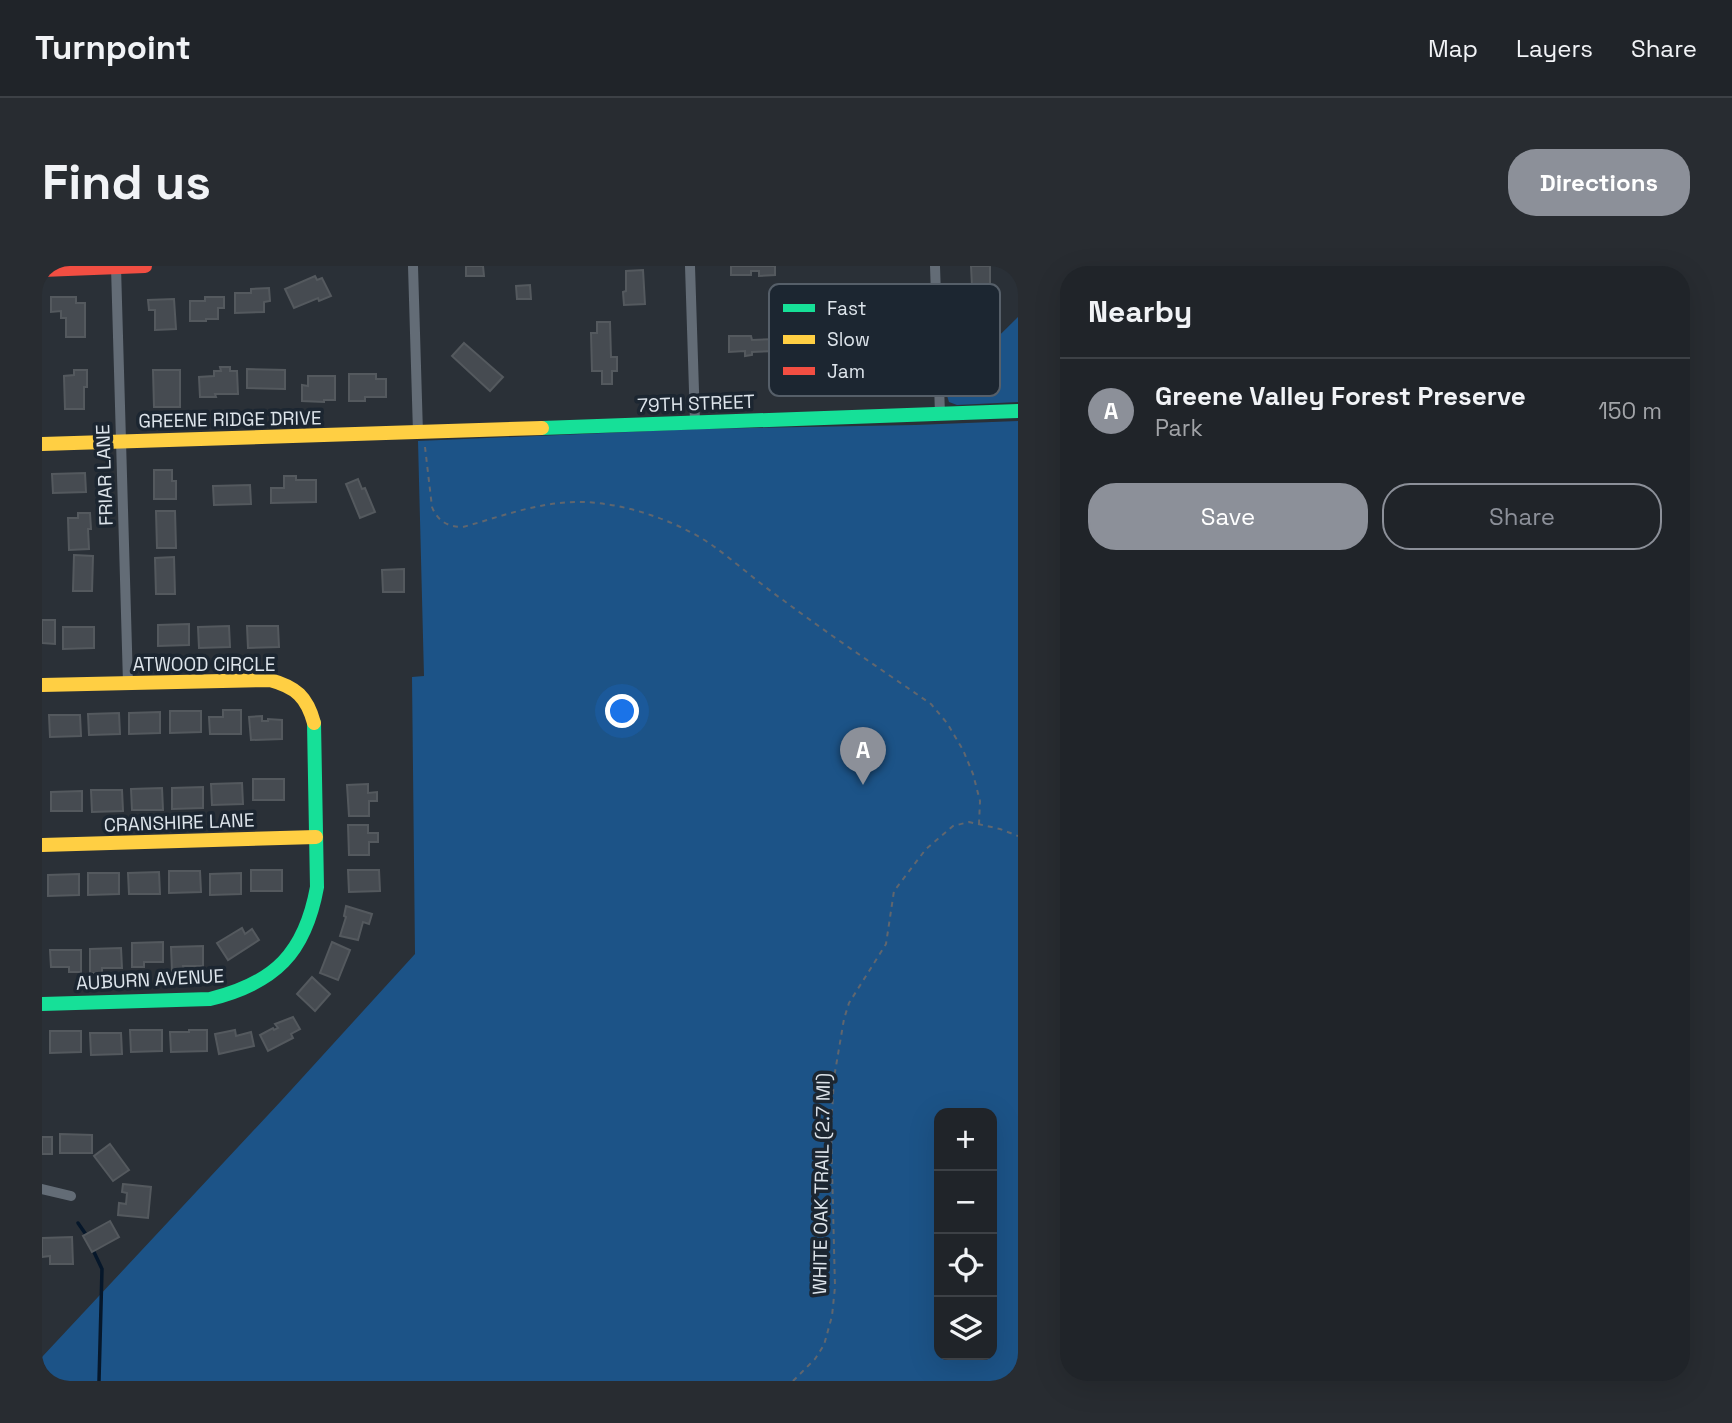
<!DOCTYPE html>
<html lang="en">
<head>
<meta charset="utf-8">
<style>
	body { margin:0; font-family:"Space Grotesk",sans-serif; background:#282c31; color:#f1f3f6 }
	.controls { position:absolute; right:21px; bottom:21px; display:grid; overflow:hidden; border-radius:14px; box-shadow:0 7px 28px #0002 }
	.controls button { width:63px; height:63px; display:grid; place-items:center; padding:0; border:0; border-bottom:2px solid #3d4146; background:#202429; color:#f1f3f6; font:35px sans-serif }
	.you { position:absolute; left:581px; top:446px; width:24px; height:24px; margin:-18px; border:5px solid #fff; border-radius:50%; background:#1a73e8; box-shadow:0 0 0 10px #1a73e833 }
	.badge { display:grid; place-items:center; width:46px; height:46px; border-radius:50%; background:#8c9099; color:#fff; font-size:23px; font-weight:700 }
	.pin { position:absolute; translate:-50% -58px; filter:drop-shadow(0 2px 4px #0008) }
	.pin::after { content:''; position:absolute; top:37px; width:24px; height:21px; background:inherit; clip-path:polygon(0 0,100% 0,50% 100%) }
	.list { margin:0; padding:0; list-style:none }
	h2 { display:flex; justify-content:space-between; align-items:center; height:91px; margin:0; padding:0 28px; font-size:30px }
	h2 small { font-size:23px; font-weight:400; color:#a2a4a8 }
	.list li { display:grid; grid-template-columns:46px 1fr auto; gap:21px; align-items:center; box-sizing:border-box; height:105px; padding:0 28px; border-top:2px solid #3d4146 }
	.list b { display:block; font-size:26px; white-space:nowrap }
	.list p { margin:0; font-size:23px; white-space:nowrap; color:#a2a4a8 }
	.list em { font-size:23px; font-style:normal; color:#a2a4a8 }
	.actions { display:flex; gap:14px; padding:21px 28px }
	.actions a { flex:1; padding:16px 0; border:2px solid #8c9099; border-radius:28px; text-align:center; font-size:24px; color:#8c9099 }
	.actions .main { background:#8c9099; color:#fff }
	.icon { flex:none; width:38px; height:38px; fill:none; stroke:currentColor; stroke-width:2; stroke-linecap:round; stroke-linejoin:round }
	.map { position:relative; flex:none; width:976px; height:1115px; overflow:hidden; border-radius:28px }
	header { display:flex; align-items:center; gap:42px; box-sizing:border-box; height:98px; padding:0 35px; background:#202429; border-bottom:2px solid #3d4146 }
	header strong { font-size:33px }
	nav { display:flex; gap:38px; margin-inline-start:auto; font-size:24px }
	.intro { display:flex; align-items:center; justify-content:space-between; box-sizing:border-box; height:168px; padding:0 42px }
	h1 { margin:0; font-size:49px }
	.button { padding:18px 32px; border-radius:28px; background:#8c9099; color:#fff; font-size:24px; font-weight:700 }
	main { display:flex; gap:42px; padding:0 42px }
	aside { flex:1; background:#202429; border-radius:28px; box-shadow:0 7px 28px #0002 }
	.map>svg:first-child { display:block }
</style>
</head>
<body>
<header>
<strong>Turnpoint</strong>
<nav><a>Map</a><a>Layers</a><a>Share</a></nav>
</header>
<div class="intro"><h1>Find us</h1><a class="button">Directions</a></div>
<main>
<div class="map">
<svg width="976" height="1115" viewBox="0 0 976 1115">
	<rect width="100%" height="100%" fill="#2a3037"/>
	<g fill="#1c5387" fill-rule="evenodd">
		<path d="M976,51V136L915,139L907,136L903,123Z"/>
		<path d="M976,155V1115H0V1091L240,834L373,688L370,411L382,410L376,175L655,163L873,159ZM897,847H950V1089H897Z"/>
	</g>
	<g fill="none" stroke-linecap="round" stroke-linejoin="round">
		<g stroke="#06172a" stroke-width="3.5">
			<path d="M36,957L45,970"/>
			<path d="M51,984L60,1003L57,1115"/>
		</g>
	</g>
	<g fill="#464b51" stroke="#54595e" stroke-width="2">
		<path d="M424,0H441L442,10H424Z"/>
		<path d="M689,0H733V9L717,10V5H709V9H689Z"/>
		<path d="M929,0H948V34L935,35L934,20H930Z"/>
		<path d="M601,4L603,38L582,39L581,26L584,25V5Z"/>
		<path d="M273,10L275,14L280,12L289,30L277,35L276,32L252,42L243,23Z"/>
		<path d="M488,19L489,33H475L474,20Z"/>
		<path d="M227,22L228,35L222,36V46L193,47V27H209V23Z"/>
		<path d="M9,31H34V37H43V71H24V52H19V45L9,46Z"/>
		<path d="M163,31H182V42H176V53H164V55H148V35H163Z"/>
		<path d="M132,33L134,63L113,64V44H107L106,34Z"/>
		<path d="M555,56H568L569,91H575V105H570V118H560V105H550L549,67H555Z"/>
		<path d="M687,70H709L710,74L735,73V85L710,86V89L703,90V85L687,86Z"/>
		<path d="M422,77L461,111L448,125L410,90Z"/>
		<path d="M178,101H188V105H195L196,128H173L174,131H158L157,111L172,110V105H179Z"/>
		<path d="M205,103L243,104V123L205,122Z"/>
		<path d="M32,104H45V121H42V143H23L22,110L32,109Z"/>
		<path d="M111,104H138V141H112Z"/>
		<path d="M307,108H334V113H344V131H323V135H307Z"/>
		<path d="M266,110H293V134H282V136L260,135V119L266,120Z"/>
		<path d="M112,204H130V215H134V233H112Z"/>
		<path d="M43,207L44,226L11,227L10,208Z"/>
		<path d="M242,210H254V214H274V236L229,237V222H242Z"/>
		<path d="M316,213L320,223L323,222L333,246L318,252L304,218Z"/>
		<path d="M208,219L209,238L172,239L171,220Z"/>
		<path d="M114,245H133L134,282H115Z"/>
		<path d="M36,247H48L49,263H46L47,283L27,284L26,252H36Z"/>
		<path d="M32,289L51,290L50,325H31Z"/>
		<path d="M132,291L133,328H114L113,292Z"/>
		<path d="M362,303V326H341L340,304Z"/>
		<path d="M0,354H13V378L0,377Z"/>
		<path d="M147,358V379L116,380V359Z"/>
		<path d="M187,360L188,381L157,382L156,361Z"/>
		<path d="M205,360H236L237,381L206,382Z"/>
		<path d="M21,361H52V382L21,383Z"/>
		<path d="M181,444H199V468H168L167,451H181Z"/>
		<path d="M128,445H159V466L128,467Z"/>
		<path d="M118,446V467L87,468V447Z"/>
		<path d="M77,447L78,468L47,469L46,448Z"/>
		<path d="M7,449H38L39,470L8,471Z"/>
		<path d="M220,450V455H226V453L240,454V473L209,474L207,451Z"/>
		<rect x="211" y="513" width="31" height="21"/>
		<path d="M200,517L201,538L170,539L169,518Z"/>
		<path d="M326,518V527L335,526V535H327V550H307L305,519Z"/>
		<path d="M161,521V542L130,543V522Z"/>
		<path d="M120,522L121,544H90L89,523Z"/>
		<path d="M49,524H80L81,545L50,546Z"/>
		<path d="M40,525V545H9V526Z"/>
		<path d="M306,559H326V567H336V576H327V589H307Z"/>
		<rect x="209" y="604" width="31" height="21"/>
		<path d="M306,604H337L338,625L307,626Z"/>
		<path d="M127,605H158L159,626L127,627Z"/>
		<path d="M117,606L118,628H87L86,607Z"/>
		<path d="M46,607H77V628L46,629Z"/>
		<path d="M199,607V628L168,629V608Z"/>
		<path d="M37,608V629L6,630V609Z"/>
		<path d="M304,640L330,648L327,658L321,656L316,674L298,670L304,651L302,650Z"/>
		<path d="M200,662L203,668L210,663L217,674L186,694L175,677Z"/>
		<path d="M121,676V696H102V701H90V677Z"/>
		<path d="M290,676L308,684L296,714L278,707Z"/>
		<path d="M161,680V700H141L142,705H130L129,681Z"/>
		<path d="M79,682L80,702H60V707H48V683Z"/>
		<path d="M8,684H39V706H27V701H9Z"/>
		<path d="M270,711L288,728L273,745L255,728Z"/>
		<path d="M251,751L258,763L249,768L251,772L226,785L218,769L231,762L232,764L236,762L233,758Z"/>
		<path d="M88,764H120V785L89,786Z"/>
		<path d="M147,764H165V785L129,786L128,766H147Z"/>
		<path d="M193,764L194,770L209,766L212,780L177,788L173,768Z"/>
		<path d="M8,765H39V786L8,787Z"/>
		<path d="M48,767H79L80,788L49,789Z"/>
		<path d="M18,868L50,869V887H18Z"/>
		<rect x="0" y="871" width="10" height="17"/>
		<path d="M68,878L87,904L71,915L52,890Z"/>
		<path d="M81,918L109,921L106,952L76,949L77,937L84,938L85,927L80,926Z"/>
		<path d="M68,955L77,971L50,986L41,970Z"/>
		<path d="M30,971L31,998H8V990L0,991V972Z"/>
	</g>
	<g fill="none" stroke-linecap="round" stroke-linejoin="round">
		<g stroke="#60666e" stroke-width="2" stroke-dasharray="5 5" stroke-linecap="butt">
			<path d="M383,181L390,241C396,256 407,261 421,261C461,250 499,235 540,236C584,237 639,256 674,282C697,299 718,318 741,334C789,370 840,404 889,438L905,457L921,484L931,508L938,535L937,558"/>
			<path d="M751,1115L773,1093L782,1079L790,1050L793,1021L789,863L792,812L802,753L807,737L844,678L852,625L884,583L911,560L927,556L958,563L976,570"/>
		</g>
		<g stroke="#636c76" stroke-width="10">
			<path d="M371,0L376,167"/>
			<path d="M648,0L653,156"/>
			<path d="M893,0L898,148"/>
			<path d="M74,1L86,417"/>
			<path d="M0,923L29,930"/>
		</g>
		<g stroke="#16e098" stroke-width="14">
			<path d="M500,162L976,145"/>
			<path d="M0,738L168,733C233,717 263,687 275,621L272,457"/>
		</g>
		<g stroke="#ffcf43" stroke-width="14">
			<path d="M0,178L500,162"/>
			<path d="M0,419L228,414C254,421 265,431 272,457"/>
			<path d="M0,579L274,571"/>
		</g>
		<path stroke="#f24e42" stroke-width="14" d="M0,4L103,0"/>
	</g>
	<g text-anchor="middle" stroke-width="7" stroke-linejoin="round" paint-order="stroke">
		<g font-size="19" fill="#dde4eb" stroke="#1c2631">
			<text transform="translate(654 137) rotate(-2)" y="7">79TH STREET</text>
			<text transform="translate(188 153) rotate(-1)" y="7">GREENE RIDGE DRIVE</text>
			<text transform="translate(62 209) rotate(-92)" y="7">FRIAR LANE</text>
			<text x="162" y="405">ATWOOD CIRCLE</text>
			<text transform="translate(137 556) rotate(-2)" y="7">CRANSHIRE LANE</text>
			<text transform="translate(108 713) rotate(-3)" y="7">AUBURN AVENUE</text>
			<text transform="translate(779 918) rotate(-89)" y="7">WHITE OAK TRAIL (2.7 MI)</text>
		</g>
	</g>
	<rect x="727" y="18" width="231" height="112" rx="10" fill="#1c2631" stroke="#565f69" stroke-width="2"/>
	<rect x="741" y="38" width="32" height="8" fill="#16e098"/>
	<rect x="741" y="69" width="32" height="9" fill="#ffcf43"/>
	<rect x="741" y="101" width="32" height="8" fill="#f24e42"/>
	<g font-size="19" fill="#dde4eb">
		<text x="785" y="49">Fast</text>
		<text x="785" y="80">Slow</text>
		<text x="785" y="112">Jam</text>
	</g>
</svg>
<div class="controls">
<button>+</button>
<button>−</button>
<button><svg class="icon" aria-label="locate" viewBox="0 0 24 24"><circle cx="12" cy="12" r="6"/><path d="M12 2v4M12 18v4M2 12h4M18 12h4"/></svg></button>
<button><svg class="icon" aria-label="layers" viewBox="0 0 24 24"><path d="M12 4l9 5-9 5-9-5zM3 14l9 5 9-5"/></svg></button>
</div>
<div class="you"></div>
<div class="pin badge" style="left:821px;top:519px">A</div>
</div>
<aside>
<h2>Nearby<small></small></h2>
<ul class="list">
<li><span class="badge">A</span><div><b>Greene Valley Forest Preserve</b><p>Park</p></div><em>150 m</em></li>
</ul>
<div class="actions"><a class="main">Save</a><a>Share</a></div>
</aside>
</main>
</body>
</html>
